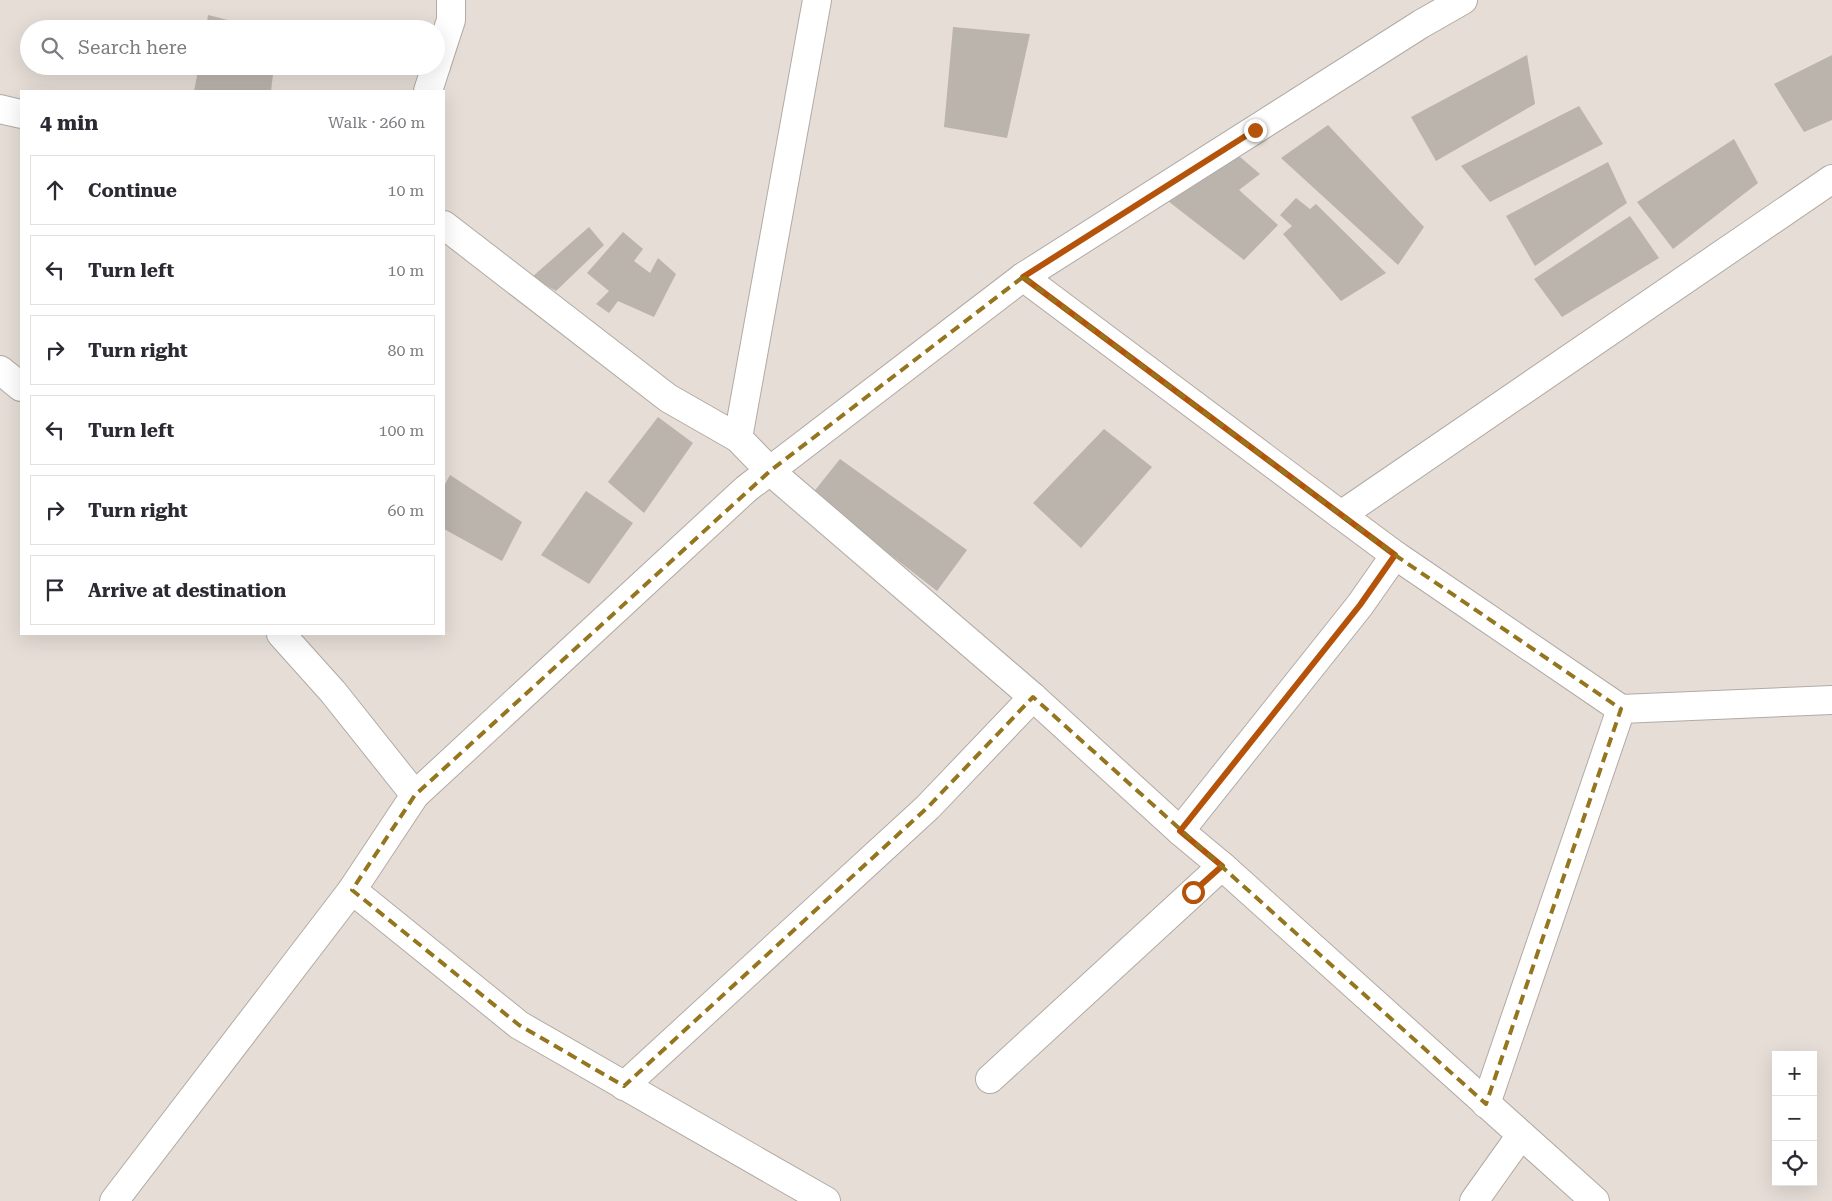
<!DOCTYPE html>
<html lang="en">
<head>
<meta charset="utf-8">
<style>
	body { margin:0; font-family:"Roboto Serif",serif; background:#f2f2f3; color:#2b2b33 }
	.controls { position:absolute; right:15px; bottom:15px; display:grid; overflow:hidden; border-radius:0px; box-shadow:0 5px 20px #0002 }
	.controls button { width:45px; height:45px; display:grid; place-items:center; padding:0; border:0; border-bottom:1px solid #e1e1e2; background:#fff; color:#2b2b33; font:25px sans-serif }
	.stop { position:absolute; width:15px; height:15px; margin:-11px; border:4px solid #b45309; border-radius:50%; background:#fff }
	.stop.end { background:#b45309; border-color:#fff; box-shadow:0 1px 5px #0008 }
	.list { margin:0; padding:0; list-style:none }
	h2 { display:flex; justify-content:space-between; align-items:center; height:65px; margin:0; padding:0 20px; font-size:21px }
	h2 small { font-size:16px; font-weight:400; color:#7c7c81 }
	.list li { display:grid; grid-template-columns:32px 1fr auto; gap:15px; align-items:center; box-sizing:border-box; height:70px; margin:0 10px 10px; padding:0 10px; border:1px solid #e1e1e2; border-radius:0px }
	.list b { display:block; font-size:19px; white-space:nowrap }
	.list em { font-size:16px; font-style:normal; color:#7c7c81 }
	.icon { flex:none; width:28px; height:28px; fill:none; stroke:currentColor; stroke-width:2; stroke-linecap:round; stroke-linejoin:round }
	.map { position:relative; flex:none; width:1832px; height:1201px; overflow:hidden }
	.search { position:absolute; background:#fff; box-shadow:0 5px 20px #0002; left:20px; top:20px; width:425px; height:55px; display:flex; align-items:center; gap:12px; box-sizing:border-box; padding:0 18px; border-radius:28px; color:#7c7c81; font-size:19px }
	.panel { position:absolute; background:#fff; box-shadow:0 5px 20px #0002; left:20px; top:90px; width:425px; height:545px; border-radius:0px }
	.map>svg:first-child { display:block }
</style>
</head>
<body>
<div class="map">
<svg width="1832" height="1201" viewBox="0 0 1832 1201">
	<rect width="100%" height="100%" fill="#e5ddd6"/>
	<g fill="#bbb4ad">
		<path d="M208,15L260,28V29H206Z"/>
		<path d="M953,27L1030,34L1007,138L944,127Z"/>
		<path d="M1527,55L1535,104L1436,161L1411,117Z"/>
		<path d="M1832,55V120L1804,132L1774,84Z"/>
		<path d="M199,66H274L271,91H194Z"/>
		<path d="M1579,106L1603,144L1490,202L1461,166Z"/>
		<path d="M1328,125L1424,227L1398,265L1281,158Z"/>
		<path d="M1734,139L1758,183L1673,249L1637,202Z"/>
		<path d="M1239,156L1260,174L1239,190L1278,225L1244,260L1168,201Z"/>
		<path d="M1608,162L1627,203L1535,266L1506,216Z"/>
		<path d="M1296,198L1310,209L1316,204L1386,273L1341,301L1283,234L1292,226L1280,215Z"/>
		<path d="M1630,216L1659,258L1562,317L1534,279Z"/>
		<path d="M589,227L604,245L556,291L532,277Z"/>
		<path d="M623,232L643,249L634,261L650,273L658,258L676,274L654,317L618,301L609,313L596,304L609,291L587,273Z"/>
		<path d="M658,417L693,443L644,513L608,482Z"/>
		<path d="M1104,429L1152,467L1081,548L1033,503Z"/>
		<path d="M840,459L967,550L937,591L812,494Z"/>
		<path d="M450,475L522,522L502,561L444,529V486Z"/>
		<path d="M586,491L633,523L589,584L541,555Z"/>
	</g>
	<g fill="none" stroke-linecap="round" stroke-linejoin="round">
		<g stroke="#b2aaa4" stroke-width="30">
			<g id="minor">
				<path d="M817,0L738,438L770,471L1033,697L1180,831L1222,866L1595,1201"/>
				<path d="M436,66L451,20V0"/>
				<path d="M428,91L436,66"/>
				<path d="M0,109L21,114"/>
				<path d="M444,225L668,398L738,438"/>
				<path d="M1023,277L1341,515L1832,179"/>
				<path d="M0,370L21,387"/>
				<path d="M1341,515L1395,555L1621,709L1832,700"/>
				<path d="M281,634L333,692L415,795"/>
				<path d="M1180,831L1360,605L1395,555"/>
				<path d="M352,890L519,1025L826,1201"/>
				<path d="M990,1079L1222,866"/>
				<path d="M624,1086L928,807L1033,697"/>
				<path d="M1486,1104L1621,709"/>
				<path d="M114,1201L352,890L415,795L746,489L1023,277L1421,24L1463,0"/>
				<path d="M1474,1201L1521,1135"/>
			</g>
		</g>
		<use href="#minor" stroke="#fff" stroke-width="28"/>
	</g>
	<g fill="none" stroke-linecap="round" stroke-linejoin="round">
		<path stroke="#b45309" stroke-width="6" d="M1193,892L1222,866L1180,831L1360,605L1395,555L1023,277L1255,130"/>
	</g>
	<path fill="none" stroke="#95761e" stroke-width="4" stroke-dasharray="10 6" stroke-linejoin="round" d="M1023,277L1395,555L1621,709L1486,1104L1033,697L928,807L624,1086L519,1025L352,890L415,795L770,471Z"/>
</svg>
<div class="controls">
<button>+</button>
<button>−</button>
<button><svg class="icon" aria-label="locate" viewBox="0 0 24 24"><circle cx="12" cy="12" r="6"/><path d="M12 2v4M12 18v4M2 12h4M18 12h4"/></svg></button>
</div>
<div class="stop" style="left:1193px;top:892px"></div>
<div class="stop end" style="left:1255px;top:130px"></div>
<div class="search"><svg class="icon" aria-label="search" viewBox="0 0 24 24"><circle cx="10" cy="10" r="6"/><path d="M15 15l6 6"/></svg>Search here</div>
<section class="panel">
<h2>4 min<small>Walk · 260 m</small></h2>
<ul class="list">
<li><svg class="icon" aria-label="ahead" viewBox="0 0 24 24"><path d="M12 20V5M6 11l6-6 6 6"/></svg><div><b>Continue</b></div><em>10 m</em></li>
<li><svg class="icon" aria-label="left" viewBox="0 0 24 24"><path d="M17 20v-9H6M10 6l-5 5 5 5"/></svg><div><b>Turn left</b></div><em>10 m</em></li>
<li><svg class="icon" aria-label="right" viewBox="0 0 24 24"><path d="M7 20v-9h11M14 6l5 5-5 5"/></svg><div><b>Turn right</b></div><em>80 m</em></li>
<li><svg class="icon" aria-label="left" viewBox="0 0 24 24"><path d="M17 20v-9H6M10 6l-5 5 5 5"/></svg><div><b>Turn left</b></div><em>100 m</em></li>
<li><svg class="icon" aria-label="right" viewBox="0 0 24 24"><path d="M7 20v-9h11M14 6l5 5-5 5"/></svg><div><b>Turn right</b></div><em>60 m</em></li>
<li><svg class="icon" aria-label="arrive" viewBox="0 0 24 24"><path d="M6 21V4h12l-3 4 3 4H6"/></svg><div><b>Arrive at destination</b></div></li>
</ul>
</section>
</div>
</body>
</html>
